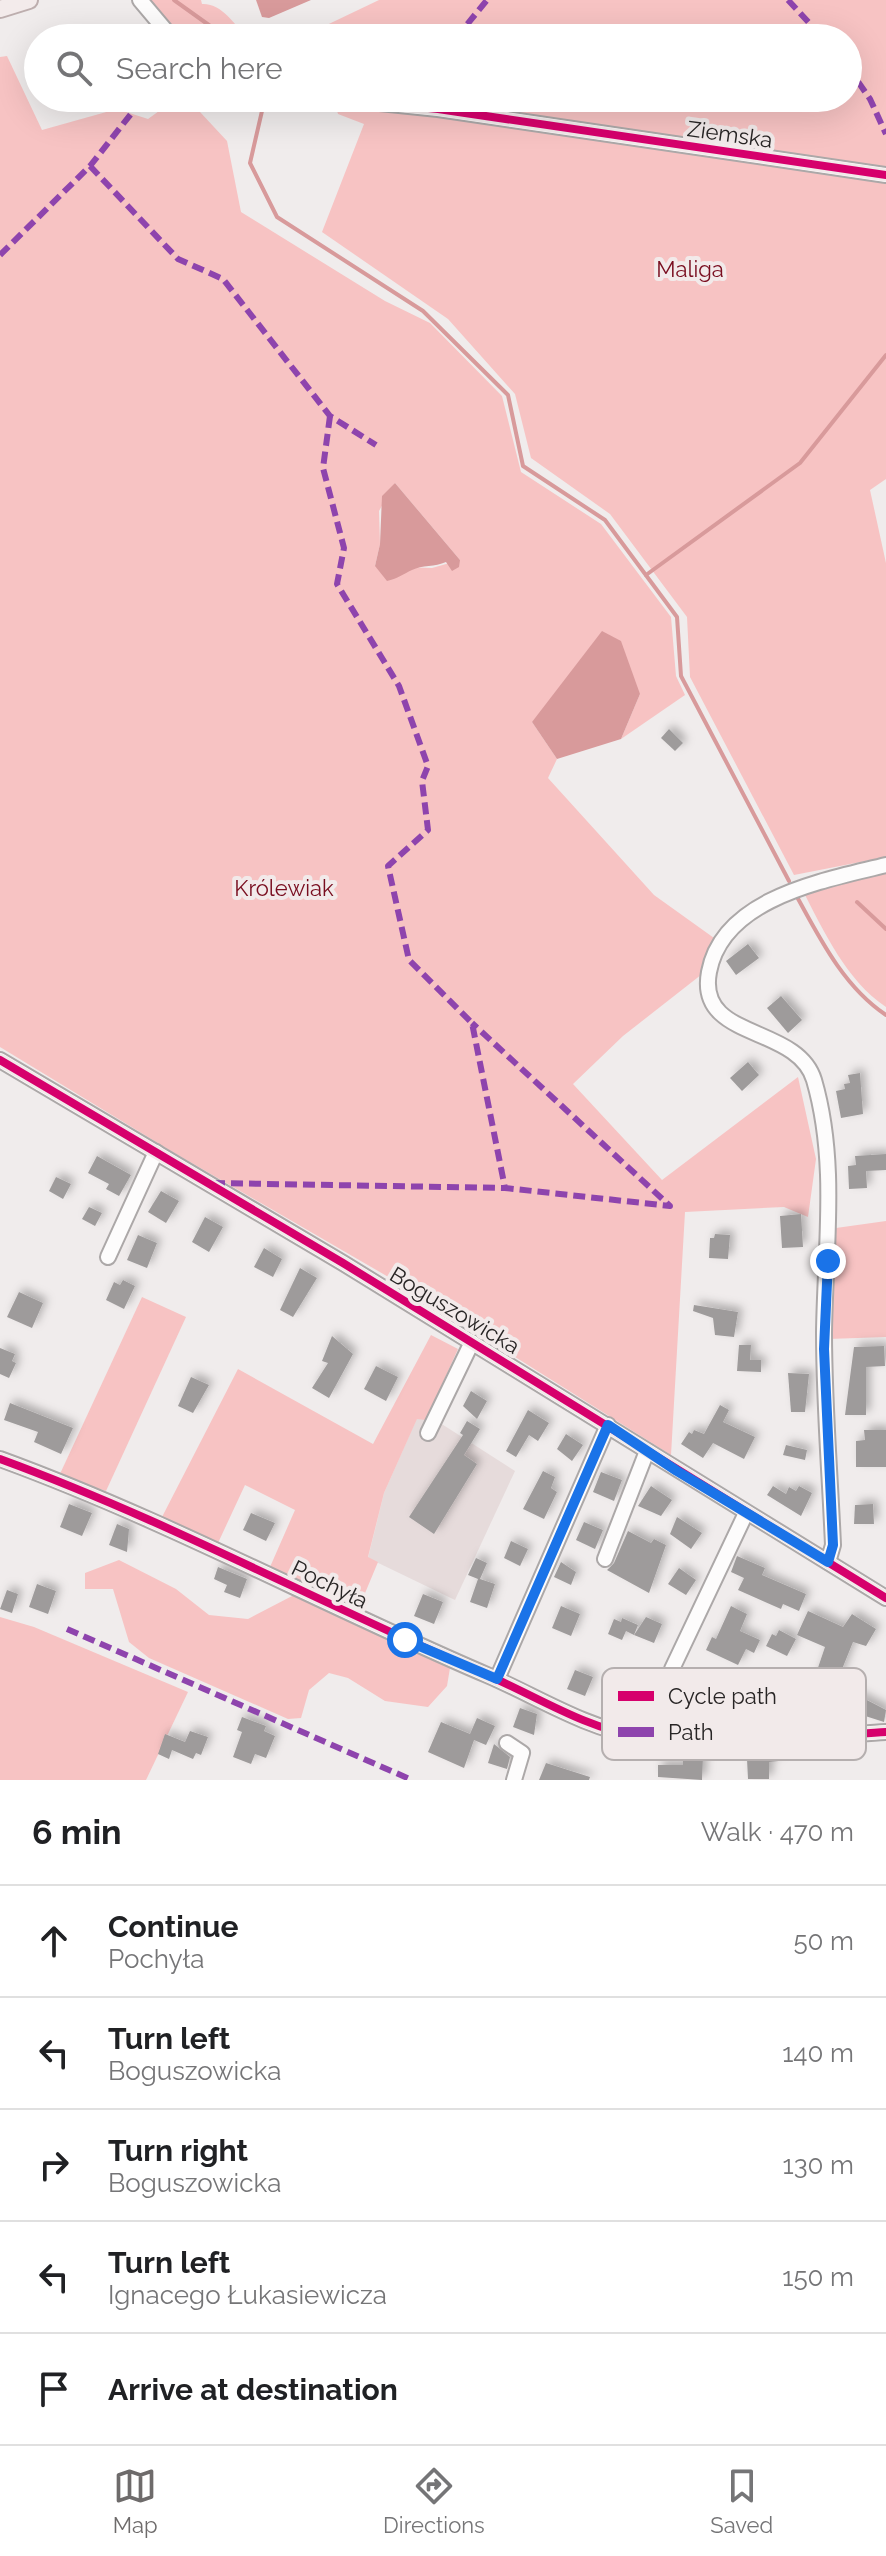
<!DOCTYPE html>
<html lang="en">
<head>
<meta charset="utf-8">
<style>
	body { margin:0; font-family:Raleway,sans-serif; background:#f2f2f2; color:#202124 }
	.stop { position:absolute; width:24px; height:24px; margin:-18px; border:6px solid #1a73e8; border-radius:50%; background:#fff }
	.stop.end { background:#1a73e8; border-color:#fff; box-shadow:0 2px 8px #0008 }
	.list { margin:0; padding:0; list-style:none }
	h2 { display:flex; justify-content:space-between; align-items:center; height:104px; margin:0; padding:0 32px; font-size:34px }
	h2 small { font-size:26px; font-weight:400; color:#757577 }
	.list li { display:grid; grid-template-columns:52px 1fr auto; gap:24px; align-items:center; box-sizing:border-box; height:112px; padding:0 32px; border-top:2px solid #e0e0e0 }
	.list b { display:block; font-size:30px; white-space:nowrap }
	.list p { margin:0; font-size:26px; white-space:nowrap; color:#757577 }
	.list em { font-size:26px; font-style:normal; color:#757577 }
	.icon { flex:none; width:44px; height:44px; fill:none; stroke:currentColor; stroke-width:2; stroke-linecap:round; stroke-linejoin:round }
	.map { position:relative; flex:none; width:886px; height:1780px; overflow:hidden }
	.search { position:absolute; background:#fff; box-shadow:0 8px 32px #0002; left:24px; right:24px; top:24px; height:88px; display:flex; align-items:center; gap:20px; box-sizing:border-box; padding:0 28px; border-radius:44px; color:#757577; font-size:30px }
	.sheet { height:664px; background:#fff }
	nav { display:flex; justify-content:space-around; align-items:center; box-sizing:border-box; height:112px; border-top:2px solid #e0e0e0; background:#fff; font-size:22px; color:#757577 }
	nav a { display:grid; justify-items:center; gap:4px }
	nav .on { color:#6e6b6b }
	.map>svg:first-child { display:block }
</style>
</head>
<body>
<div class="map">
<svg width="886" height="1780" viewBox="0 0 886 1780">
	<defs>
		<filter id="shadow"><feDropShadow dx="4.5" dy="-4.5" stdDeviation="4" flood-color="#0004"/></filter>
	</defs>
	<rect width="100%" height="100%" fill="#f0ecec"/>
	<path fill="#e6dbdb" d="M417,1418L437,1421L515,1471L455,1600L368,1558L384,1493Z"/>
	<g fill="#f7c3c3" fill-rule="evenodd">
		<path d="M147,0H201L202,4C222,3 235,25 247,38H179Z"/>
		<path d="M379,0H886V479L870,490L886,563V857L794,875L690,677L687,617L610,514L531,458L515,394L448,319L322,232L364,124L338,114L333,98H848V38H314L312,32Z"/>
		<path d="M7,56L42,130L117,109L148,119L177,98H187L227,141L241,212L385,301L430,323L502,396L521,472L601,524L671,617L676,676L685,695L621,739L640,694L532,722L557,759L548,778L654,895L714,938L706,971L623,1036L573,1084L662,1180L798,1077L816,1159L808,1217L784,1207L685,1212L671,1455L385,1275L171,1151L0,1047V57ZM395,483L460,560L432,568L375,566L380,544L379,511Z"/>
		<path d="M886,873V1007C847,981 824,932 803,891Z"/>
		<path d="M886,1221V1337L828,1339L832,1225L836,1228Z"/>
		<path d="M142,1297L186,1317L106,1491L59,1476Z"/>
		<path d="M431,1335L458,1349L426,1420L417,1419L384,1493L368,1557L378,1562L358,1610L270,1567L295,1510L245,1485L218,1543L162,1517L238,1369L373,1444Z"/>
		<path d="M119,1560L176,1589L209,1615L248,1619L294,1595L450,1668L447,1686L428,1707L385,1701L348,1678L329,1673L309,1690L301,1718L288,1719L149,1658L129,1642L113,1589H85V1573Z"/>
		<path d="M0,1617L34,1627L188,1692L146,1780H0Z"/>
	</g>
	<g fill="#d89a9b">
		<path d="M311,0L269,18L262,17L256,0Z"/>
		<path d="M395,483L460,560L459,567L452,571L446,562C435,567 422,565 412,570C403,574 397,579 387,581L375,566L380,544L382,496Z"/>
		<path d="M602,631L621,641L640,694L621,739L557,759L532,722Z"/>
	</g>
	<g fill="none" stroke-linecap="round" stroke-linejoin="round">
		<g stroke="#d89a9b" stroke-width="4">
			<path d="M174,0L227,38"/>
			<path d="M265,98L250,163L277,217L423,311L508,395L523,466L605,520L677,617L681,676L789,881"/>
			<path d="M646,575L800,463L886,355"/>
			<path d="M796,895C820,939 844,987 886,1015"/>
			<path d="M857,902L886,929"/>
		</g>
	</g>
	<g fill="#9e9b9b" filter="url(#shadow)">
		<path d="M669,729L683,743L675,751L661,738Z"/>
		<path d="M748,944L759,958L736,975L726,961Z"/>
		<path d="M781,996L802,1020L788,1033L767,1008Z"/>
		<path d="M748,1062L759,1075L742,1091L730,1078Z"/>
		<path d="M860,1073L863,1114L841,1118L836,1091L845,1089L844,1084L850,1083L848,1075Z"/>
		<path d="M886,1154V1170L866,1171L867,1188L849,1189L848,1166L856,1165L855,1156Z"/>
		<path d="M97,1156L131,1175L119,1196L106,1189L109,1184L88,1173Z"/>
		<path d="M56,1177L71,1184L63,1199L49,1191Z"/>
		<path d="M161,1191L179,1201L166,1223L148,1212Z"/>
		<path d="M89,1207L102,1213L95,1226L82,1219Z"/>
		<path d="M801,1214L803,1247L782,1248L780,1216Z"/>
		<path d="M205,1217L223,1227L209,1252L192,1242Z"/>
		<path d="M715,1234L730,1235L728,1259L709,1258L710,1238H714Z"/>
		<path d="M138,1235L157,1243L147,1268L127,1260Z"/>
		<path d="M264,1248L282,1259L273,1277L254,1267Z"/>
		<path d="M300,1268L317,1278L293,1317L280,1310Z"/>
		<path d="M123,1280L135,1286L124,1309L106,1300L114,1282L120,1285Z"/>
		<path d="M19,1292L43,1303L32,1328L7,1317Z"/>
		<path d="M694,1305L738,1312L734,1337L715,1335L713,1318L693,1311Z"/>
		<path d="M332,1336L353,1354L329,1398L312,1388L328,1363L322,1361Z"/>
		<path d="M739,1345H751L750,1360H761V1372L737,1371Z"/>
		<path d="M884,1346L885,1366L866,1367V1415H845L854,1347Z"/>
		<path d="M0,1348L15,1354L12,1361L16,1363L9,1378L0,1374Z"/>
		<path d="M376,1366L398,1377L386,1401L364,1389Z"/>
		<path d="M788,1373L809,1374L805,1412H791Z"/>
		<path d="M191,1377L209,1385L193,1413L178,1406Z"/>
		<path d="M471,1391L487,1401L477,1419L463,1406Z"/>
		<path d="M10,1403L73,1428L61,1454L34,1442L38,1432L4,1420Z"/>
		<path d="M720,1405L729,1410L723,1422L755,1437L744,1459L713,1443L703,1458L681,1444L689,1432L692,1434L694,1430L704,1434Z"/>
		<path d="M528,1410L549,1423L538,1441L529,1435L516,1457L506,1451Z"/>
		<path d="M467,1421L480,1429L464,1455L477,1464L434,1534L409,1517L463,1435L460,1433Z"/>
		<path d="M864,1430H886V1467H856V1441L865,1440Z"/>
		<path d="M566,1434L583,1445L572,1461L557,1449Z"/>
		<path d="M786,1445L807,1450L805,1460L783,1455Z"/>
		<path d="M543,1471L555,1477L551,1488L557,1492L544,1519L523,1509Z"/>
		<path d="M601,1472L622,1480L614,1501L593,1492Z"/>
		<path d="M651,1486L672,1500L661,1516L638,1506Z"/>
		<path d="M773,1486L786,1494L789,1487L796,1491L799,1486L812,1493L801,1516L767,1495Z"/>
		<path d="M69,1504L92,1513L82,1536L60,1527Z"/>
		<path d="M873,1504L874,1524H854L855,1505Z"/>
		<path d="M251,1513L275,1523L266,1541L243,1530Z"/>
		<path d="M677,1517L702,1533L691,1549L670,1534Z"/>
		<path d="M584,1522L603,1530L595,1549L576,1540Z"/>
		<path d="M117,1524L129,1529L127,1552L109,1545Z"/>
		<path d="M628,1531L651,1543L654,1539L666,1545L649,1593L607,1570L614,1563Z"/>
		<path d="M511,1541L528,1549L520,1566L504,1558Z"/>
		<path d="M737,1556L765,1568L762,1575L806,1594L799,1611L783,1604L781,1609L738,1590L744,1578L731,1572Z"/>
		<path d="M476,1558L487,1563L480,1579L495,1584L487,1608L470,1602L478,1579L468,1575Z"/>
		<path d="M561,1562L576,1572L571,1585L554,1577Z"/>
		<path d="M218,1567L247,1579L240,1598L224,1592L227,1585L214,1579Z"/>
		<path d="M679,1568L696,1580L686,1595L668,1584Z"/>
		<path d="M37,1584L56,1591L48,1614L29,1607Z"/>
		<path d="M7,1590L18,1594L12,1613L0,1609Z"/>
		<path d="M423,1594L443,1602L434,1624L414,1616Z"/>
		<path d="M561,1606L580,1614L571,1636L552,1628Z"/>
		<path d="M731,1606L747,1614L740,1631L760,1640L754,1653L746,1649L738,1665L706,1650L712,1637L716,1639Z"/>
		<path d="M808,1611L843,1627L852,1614L876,1629L866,1646L853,1642L836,1684L886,1710L884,1722L859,1714L861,1709L833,1697L821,1719L803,1712L825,1647L797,1635Z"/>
		<path d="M646,1617L662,1624L654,1643L634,1635Z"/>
		<path d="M622,1618L638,1625L634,1635L626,1631L622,1640L608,1634L614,1619L621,1622Z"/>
		<path d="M779,1630L796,1639L787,1656L766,1646L772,1634L776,1636Z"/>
		<path d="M575,1670L593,1677L585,1696L567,1689Z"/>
		<path d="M520,1708L537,1714L534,1735L513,1727Z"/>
		<path d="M242,1717L266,1726L264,1731L275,1736L266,1758L255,1754L251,1764L233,1757L242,1732L237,1730Z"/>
		<path d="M477,1718L495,1726L486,1745L474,1740L464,1768L428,1752L441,1722L470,1734Z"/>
		<path d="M190,1731L208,1737L201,1755L196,1753L193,1759L172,1750L169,1759L158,1754L165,1734L185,1742Z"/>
		<path d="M494,1744L510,1757L507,1769L488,1763Z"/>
		<path d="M763,1751L779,1761L769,1762V1779H748L747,1759H754Z"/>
		<path d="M683,1756L703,1757L702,1780L658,1777V1765H683Z"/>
		<path d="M546,1763L590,1777L589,1780H539Z"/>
	</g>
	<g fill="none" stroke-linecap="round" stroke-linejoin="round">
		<g stroke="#aca8a8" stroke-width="18">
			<g id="minor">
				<path d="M140,0L172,38"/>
				<path d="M331,98L438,109L886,175"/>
				<path d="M0,1060L343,1263L886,1598"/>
				<path d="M108,1257L156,1152"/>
				<path d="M428,1433L472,1342"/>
				<path d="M0,1459C167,1520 323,1605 487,1675C534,1695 587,1729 638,1736C712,1746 811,1737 886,1732"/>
				<path d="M605,1559L647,1451"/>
				<path d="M828,1562L833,1545C830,1475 824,1404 824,1333C825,1249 838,1162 814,1080C797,1024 696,1041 709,972C723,897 827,880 886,865"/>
				<path d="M672,1669L746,1513"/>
				<path d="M497,1679L608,1425"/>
				<path d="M507,1743L522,1753L514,1780"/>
			</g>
		</g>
		<g stroke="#bdaeae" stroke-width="20">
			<path id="major" d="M0,9L29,0"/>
		</g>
		<use href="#minor" stroke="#fdfcfc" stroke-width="14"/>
		<use href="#major" stroke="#f3ebeb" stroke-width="16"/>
		<g stroke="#8e44ad" stroke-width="6" stroke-dasharray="12 6" stroke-linecap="butt">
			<path d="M788,0L823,38"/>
			<path d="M456,38L487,0"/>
			<path d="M848,67L870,99L886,134"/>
			<path d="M90,166L178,259L223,279L330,416L376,445"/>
			<path d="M0,255L90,166L138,105L148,98"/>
			<path d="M330,416L323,468L344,548L337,584L399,686L428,766L422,781L428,830L388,866L409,960L472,1023L505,1188L670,1206L472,1023"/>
			<path d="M213,1183L505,1188"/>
			<path d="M67,1629L412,1780"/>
		</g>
		<g stroke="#f2eaea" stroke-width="13">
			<g id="cycleway">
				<path d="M331,98L438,109L886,175"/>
				<path d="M0,1060L343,1263L886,1598"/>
				<path d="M0,1459C167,1520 323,1605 487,1675C534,1695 587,1729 638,1736C712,1746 811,1737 886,1732"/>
			</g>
		</g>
		<use href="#cycleway" stroke="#d6006c" stroke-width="8"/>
	</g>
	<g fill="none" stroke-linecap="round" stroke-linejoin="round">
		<path stroke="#1a73e8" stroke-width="10" d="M405,1640L497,1679L608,1425L677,1471L828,1562L833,1545L824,1349L828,1261"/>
	</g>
	<g text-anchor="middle" stroke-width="8" stroke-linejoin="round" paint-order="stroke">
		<g font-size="22" fill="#282525" stroke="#f2eaea">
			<text transform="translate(730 134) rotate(8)" y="8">Ziemska</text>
			<text transform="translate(455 1310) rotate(31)" y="8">Boguszowicka</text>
			<text transform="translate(330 1584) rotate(26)" y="8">Pochyła</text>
		</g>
		<g font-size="22" fill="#790d1f" stroke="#f2eaea">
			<text x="690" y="277">Maliga</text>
			<text x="284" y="896">Królewiak</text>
		</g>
	</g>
	<rect x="602" y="1668" width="264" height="92" rx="12" fill="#f2eaea" stroke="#b5afaf" stroke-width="2"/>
	<rect x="618" y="1691" width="36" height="10" fill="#d6006c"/>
	<rect x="618" y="1727" width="36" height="10" fill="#8e44ad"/>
	<g font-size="22" fill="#282525">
		<text x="668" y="1704">Cycle path</text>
		<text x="668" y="1740">Path</text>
	</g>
</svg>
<div class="stop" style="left:405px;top:1640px"></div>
<div class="stop end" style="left:828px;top:1261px"></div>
<div class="search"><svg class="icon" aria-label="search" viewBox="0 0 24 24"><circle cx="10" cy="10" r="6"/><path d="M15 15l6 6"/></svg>Search here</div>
</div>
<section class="sheet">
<h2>6 min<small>Walk · 470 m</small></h2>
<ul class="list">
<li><svg class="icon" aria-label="ahead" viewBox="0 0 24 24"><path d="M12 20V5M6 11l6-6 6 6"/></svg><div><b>Continue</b><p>Pochyła</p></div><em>50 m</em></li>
<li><svg class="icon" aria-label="left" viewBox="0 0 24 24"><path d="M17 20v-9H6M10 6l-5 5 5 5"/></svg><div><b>Turn left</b><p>Boguszowicka</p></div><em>140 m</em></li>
<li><svg class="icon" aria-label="right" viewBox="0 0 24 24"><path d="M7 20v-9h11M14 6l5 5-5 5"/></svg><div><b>Turn right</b><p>Boguszowicka</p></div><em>130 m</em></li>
<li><svg class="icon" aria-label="left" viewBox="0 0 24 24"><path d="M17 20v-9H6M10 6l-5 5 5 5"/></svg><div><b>Turn left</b><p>Ignacego Łukasiewicza</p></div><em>150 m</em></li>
<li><svg class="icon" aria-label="arrive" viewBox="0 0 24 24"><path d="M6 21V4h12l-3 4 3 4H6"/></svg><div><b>Arrive at destination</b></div></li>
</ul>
</section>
<nav>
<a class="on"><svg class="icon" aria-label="map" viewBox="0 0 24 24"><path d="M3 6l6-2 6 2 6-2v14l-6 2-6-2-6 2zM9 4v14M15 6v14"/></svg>Map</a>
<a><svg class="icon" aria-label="directions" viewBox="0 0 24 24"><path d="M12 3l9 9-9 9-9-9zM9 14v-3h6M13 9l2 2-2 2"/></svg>Directions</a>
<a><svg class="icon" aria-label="saved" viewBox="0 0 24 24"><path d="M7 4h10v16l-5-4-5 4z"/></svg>Saved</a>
</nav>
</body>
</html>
